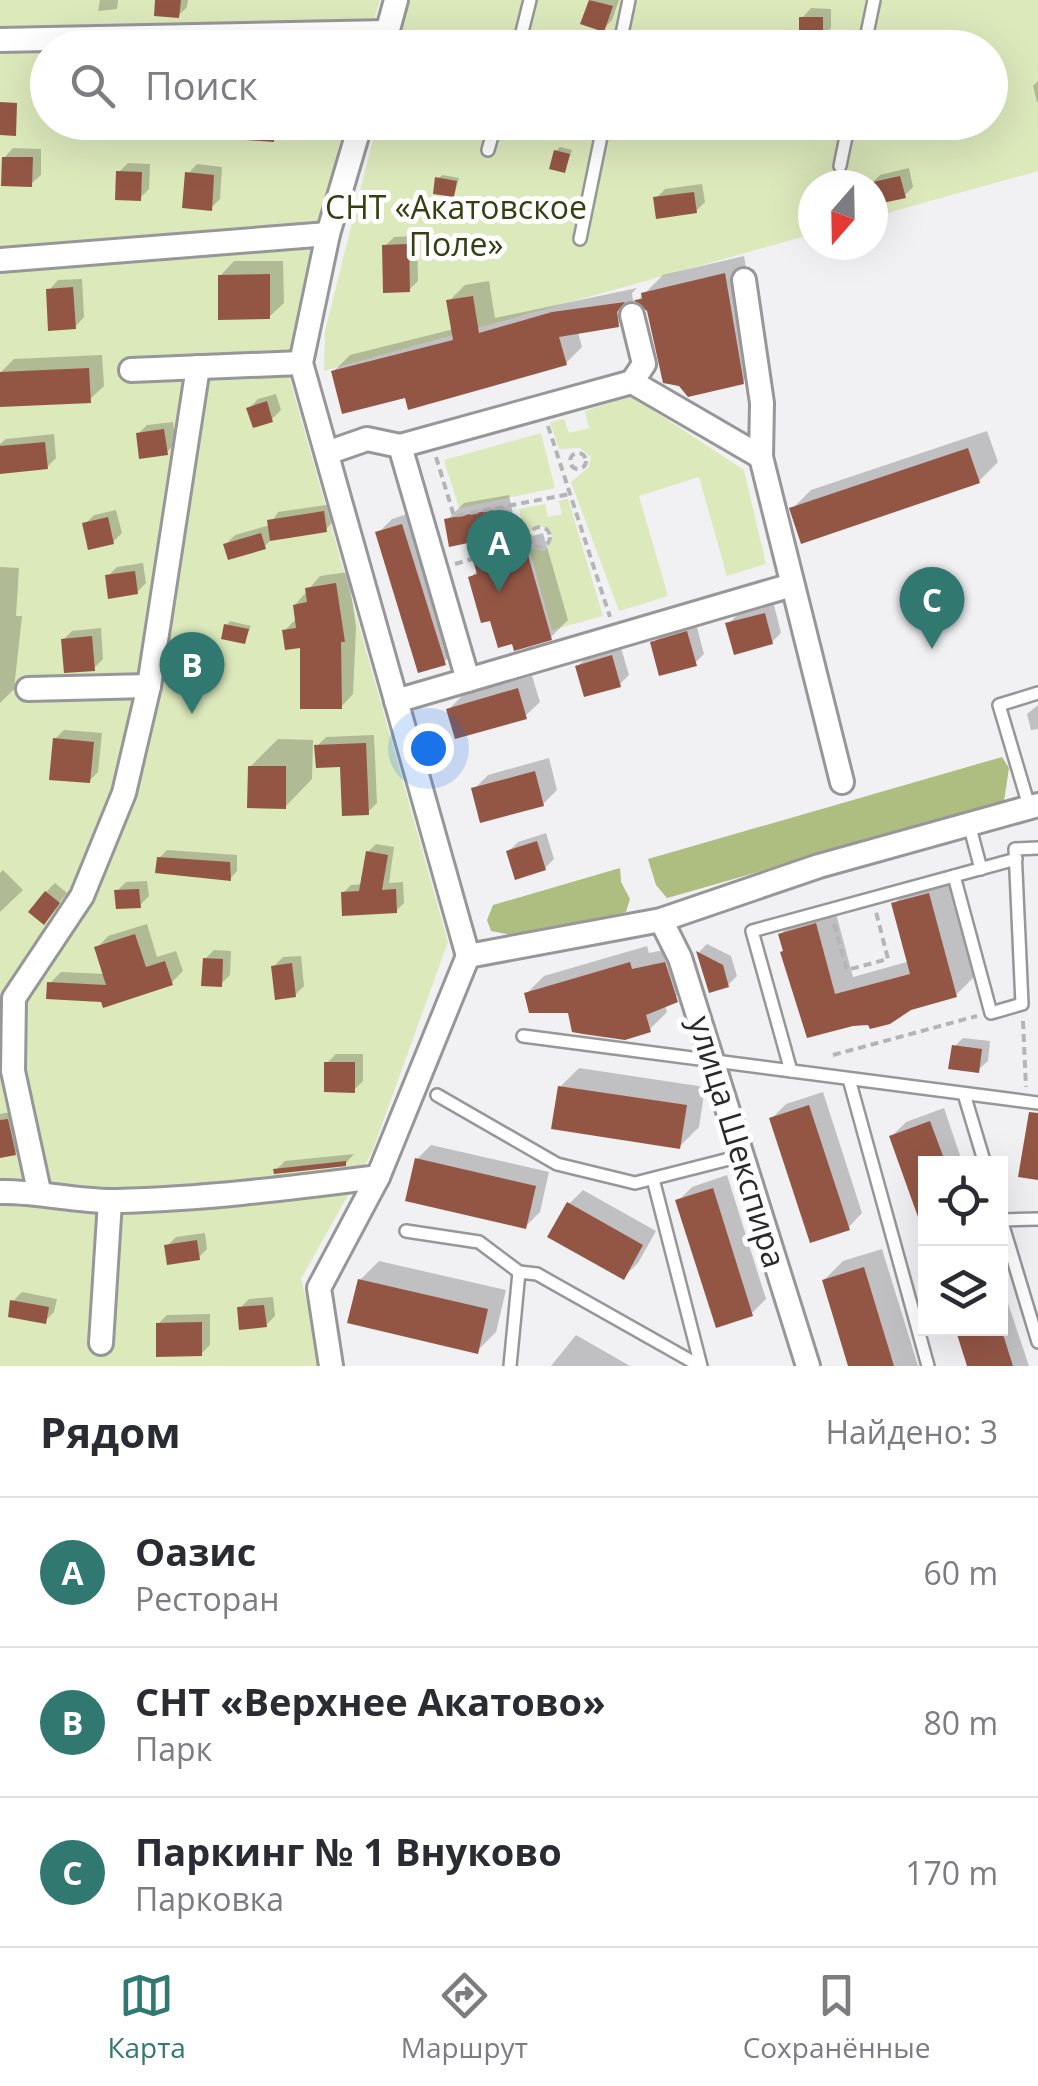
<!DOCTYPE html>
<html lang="ru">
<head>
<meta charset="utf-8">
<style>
	body { margin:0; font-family:"Open Sans",sans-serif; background:#f2f2f3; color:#2b2b33 }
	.controls { position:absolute; right:30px; bottom:30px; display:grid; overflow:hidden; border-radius:0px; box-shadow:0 10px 40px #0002 }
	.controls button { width:90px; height:90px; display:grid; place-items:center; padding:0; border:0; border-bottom:2px solid #e1e1e2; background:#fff; color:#2b2b33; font:50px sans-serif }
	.compass { position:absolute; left:798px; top:170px; width:90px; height:90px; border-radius:50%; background:#fff; box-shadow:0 10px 40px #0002; rotate:200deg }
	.you { position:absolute; left:428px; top:748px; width:35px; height:35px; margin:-25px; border:8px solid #fff; border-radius:50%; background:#1a73e8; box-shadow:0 0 0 15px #1a73e833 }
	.badge { display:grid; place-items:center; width:65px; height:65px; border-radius:50%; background:#317870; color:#fff; font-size:32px; font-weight:700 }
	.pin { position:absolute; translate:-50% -82px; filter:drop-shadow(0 2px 5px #0008) }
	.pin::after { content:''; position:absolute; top:52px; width:35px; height:30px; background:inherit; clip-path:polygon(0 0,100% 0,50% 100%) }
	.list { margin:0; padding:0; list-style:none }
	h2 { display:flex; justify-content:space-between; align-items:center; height:130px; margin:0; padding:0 40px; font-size:42px }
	h2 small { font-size:32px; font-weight:400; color:#7c7c81 }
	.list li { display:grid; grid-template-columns:65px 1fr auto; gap:30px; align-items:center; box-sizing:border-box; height:150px; padding:0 40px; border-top:2px solid #e1e1e2 }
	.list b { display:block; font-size:38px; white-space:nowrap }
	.list p { margin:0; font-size:32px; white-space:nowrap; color:#7c7c81 }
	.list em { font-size:32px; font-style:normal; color:#7c7c81 }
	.icon { flex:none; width:55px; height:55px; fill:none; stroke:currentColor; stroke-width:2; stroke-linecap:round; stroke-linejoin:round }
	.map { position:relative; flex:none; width:1038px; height:1366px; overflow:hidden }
	.search { position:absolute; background:#fff; box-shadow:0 10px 40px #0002; left:30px; right:30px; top:30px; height:110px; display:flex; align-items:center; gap:25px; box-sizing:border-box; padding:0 35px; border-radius:55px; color:#7c7c81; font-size:38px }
	.sheet { height:580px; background:#fff }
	nav { display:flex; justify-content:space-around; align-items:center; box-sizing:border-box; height:140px; border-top:2px solid #e1e1e2; background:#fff; font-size:28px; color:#7c7c81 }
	nav a { display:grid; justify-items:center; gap:5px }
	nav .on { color:#317870 }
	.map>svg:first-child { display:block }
</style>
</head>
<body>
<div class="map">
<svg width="1038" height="1366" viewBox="0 0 1038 1366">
	<rect width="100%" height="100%" fill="#f1f0f3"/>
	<g fill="#dce9bb">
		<path d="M0,0H380L366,47L48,48V122L345,123L308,262L289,376L448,942L372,1152L301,1279L323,1366H0Z"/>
		<path d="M410,0H1038V171L873,217V185H813V234L324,371L325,331L377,123L990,122V48L397,47Z"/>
		<path d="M631,396L744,470L766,564L727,576L699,477L639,496L668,596L619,611L571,482L589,467L591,457L580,448L559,449L550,422L564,419L569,433L589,428L585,411Z"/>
		<path d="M541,433L555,488L459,508L444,460Z"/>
		<path d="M568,499L603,616L552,630L529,548L545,551L552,539L551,530L538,525L526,536L504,538L497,512L504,511L509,525L522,522L519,509L545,504L548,517L562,514L559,501Z"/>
	</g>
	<g fill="#aebe80">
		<path d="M1002,757L1009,768L1004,801L678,895L667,898L656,885L648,859Z"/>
		<path d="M620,868L621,882L630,899L626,912L526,938L491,931L487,920L493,905Z"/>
	</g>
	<g fill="#0003">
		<path d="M100,0H118L117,9L98,11Z"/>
		<path d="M158,0H188L187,7L178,16Z"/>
		<path d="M591,0H619L612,20L603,29L584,23Z"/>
		<path d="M811,8L831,9V28L822,37L802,18Z"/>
		<path d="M1038,81V102H1037L1033,86Z"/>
		<path d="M82,122H111L102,132H82Z"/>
		<path d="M185,122H218L215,125Z"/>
		<path d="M249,122H283L282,130L273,139Z"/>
		<path d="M560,147L572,150L565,170L556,151Z"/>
		<path d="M13,148L41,149V175L31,184L4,158Z"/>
		<path d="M128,163L150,164L149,189L140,198L119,172Z"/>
		<path d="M197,164L222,167L220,199L211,208L188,174Z"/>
		<path d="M909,168L913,187L904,196L873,193L871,184L880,175Z"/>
		<path d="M442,175L459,178L454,195L438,179Z"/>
		<path d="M702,184L705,202L696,211L656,198L665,189Z"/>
		<path d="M417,236L418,281L409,290L385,246L394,237Z"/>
		<path d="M744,256L762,362L743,381L638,300L663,275Z"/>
		<path d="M234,261H283L284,303L269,317L220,276Z"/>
		<path d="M82,279L84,317L75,327L49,290L58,280Z"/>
		<path d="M489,281L495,318L637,288L632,293L634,308L618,325L578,332L582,347L566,363L406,395L334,371L350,355L454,329L449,301L465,285Z"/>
		<path d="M102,355L104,386L89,400L0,373L14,359Z"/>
		<path d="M276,394L281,410L272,419L249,408L258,399Z"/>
		<path d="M173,422L176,443L167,452L138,434L147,425Z"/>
		<path d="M987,431L998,462L979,481L792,509L811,490Z"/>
		<path d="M54,434L56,458L47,467L0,471V444L6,439Z"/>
		<path d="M509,495L518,540L543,533L568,620L551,637L492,618L470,578L478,570L470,540L447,520L464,503Z"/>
		<path d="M333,504L335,520L326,529L273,538L264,547L226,544L235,535L270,525L278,512Z"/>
		<path d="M116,510L122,533L113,542L85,524L94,515Z"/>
		<path d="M416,511L458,648L444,662L378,533L392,519Z"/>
		<path d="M143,563L146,583L137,592L108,576L117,567Z"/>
		<path d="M0,567L19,568L16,616H22L14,689L0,703Z"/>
		<path d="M348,572L356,627L353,694L341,707L302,645L285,630L297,618L295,605L320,576Z"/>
		<path d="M774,605L781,633L772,642L728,624L737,615Z"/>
		<path d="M230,621L251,626L244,642L227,625Z"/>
		<path d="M696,624L704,654L695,663L653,643L662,634Z"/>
		<path d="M101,628L103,659L94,668L63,640L72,631Z"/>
		<path d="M621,648L629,675L620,684L578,666L587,657Z"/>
		<path d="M532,676L540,702L525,716L449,709L463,695Z"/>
		<path d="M1038,705V729L1031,730L1027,714Z"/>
		<path d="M64,730L102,733L98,772L89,781L55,739Z"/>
		<path d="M374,735L377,803L368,812L342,765L316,747L326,737Z"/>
		<path d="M278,739L313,740L312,779L285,807L250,767Z"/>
		<path d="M549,758L557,790L543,804L474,789L488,775Z"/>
		<path d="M546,833L554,859L545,868L509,851L518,842Z"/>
		<path d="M376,844L394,847L389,883L403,882L404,903L396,911L343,893L351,885L363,884L368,852Z"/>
		<path d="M167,850L237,855V871L230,879L159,858Z"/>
		<path d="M3,870L23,890L0,912V873Z"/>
		<path d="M947,875L975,976L956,995L870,1022L809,1035L781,934L800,915L834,906L853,977L910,961L894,904L913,885Z"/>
		<path d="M147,881L149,896L140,905L117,891L126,882Z"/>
		<path d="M55,883L67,893L44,922L46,892Z"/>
		<path d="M147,924L157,957L176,951L183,971L171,983L103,999L49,984L61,972L105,974L97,948L108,936Z"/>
		<path d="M707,944L731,956L737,976L728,985L711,990L699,952Z"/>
		<path d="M647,946L649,953L683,946L694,982L665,1005L667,1012L649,1030L570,1011L526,994L544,976Z"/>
		<path d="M214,950L231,951L230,975L221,984L205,959Z"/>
		<path d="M301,956L304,986L295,995L274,966L283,957Z"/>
		<path d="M963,1038L990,1041L988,1061L978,1070L954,1047Z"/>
		<path d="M336,1054H363V1081L354,1090L327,1063Z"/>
		<path d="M579,1068L705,1087L699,1127L680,1146L560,1087Z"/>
		<path d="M823,1092L862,1213L848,1228L772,1118L786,1104Z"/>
		<path d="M944,1108L963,1164H926V1228L892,1136L906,1122Z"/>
		<path d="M17,1111L24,1144L15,1153L0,1156V1114Z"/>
		<path d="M431,1145L549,1172L540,1212L526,1226L417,1159Z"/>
		<path d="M354,1154L345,1164L276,1170L285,1161Z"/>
		<path d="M727,1175L766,1299L752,1313L678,1201L692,1187Z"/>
		<path d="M583,1190L656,1231L638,1263L624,1277L569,1204Z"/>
		<path d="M205,1233L207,1249L198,1258L167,1246L176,1237Z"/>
		<path d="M882,1249L918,1366H851L824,1280L843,1261Z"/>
		<path d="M379,1261L506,1290L496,1332L477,1351L360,1280Z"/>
		<path d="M1000,1279L1029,1366H968L1000,1328Z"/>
		<path d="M22,1292L57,1299L54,1312L45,1321L13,1301Z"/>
		<path d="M273,1297L275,1316L266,1325L240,1308L249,1299Z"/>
		<path d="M210,1314V1345L201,1354L158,1324L167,1315Z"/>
		<path d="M576,1335L630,1366H551Z"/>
	</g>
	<g fill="#935645">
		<path d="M155,0H181L179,18L154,16Z"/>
		<path d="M589,0L613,6L604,32L580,24Z"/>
		<path d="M799,17H823V40L799,39Z"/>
		<path d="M0,102L17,103L16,136L0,135Z"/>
		<path d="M247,122H275L274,142L246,140Z"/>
		<path d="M554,150L570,154L565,173L549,169Z"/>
		<path d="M2,157H33L32,187L1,186Z"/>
		<path d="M116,171L142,172L141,201L115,200Z"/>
		<path d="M185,172L214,175L212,211L182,208Z"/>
		<path d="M900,176L906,198L873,205V182Z"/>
		<path d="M435,177L457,181L454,197L433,194Z"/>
		<path d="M694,192L697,213L656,219L653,197Z"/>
		<path d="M409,244L410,292L383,293L382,245Z"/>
		<path d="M725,273L744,384L688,397L679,386L663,383L647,311L634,300L642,299L641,293Z"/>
		<path d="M270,274V319L218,320V275Z"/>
		<path d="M73,287L76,329L48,331L46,289Z"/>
		<path d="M473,296L479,333L552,312L625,302L617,312L619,327L559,337L567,365L408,410L405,398L342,414L331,371L453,340L446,300Z"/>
		<path d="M89,368L91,403L0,407V372Z"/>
		<path d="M267,401L273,422L253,428L246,408Z"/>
		<path d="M164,429L168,455L139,459L136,433Z"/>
		<path d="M45,442L48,469L0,474V446Z"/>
		<path d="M968,448L980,483L801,544L789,508Z"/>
		<path d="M492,510L501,555L526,548L552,640L514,651L512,644L498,648L490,621L481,623L468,577L477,574L468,543L449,547L444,519Z"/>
		<path d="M324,511L327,532L270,541L267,520Z"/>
		<path d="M108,517L114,544L88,550L82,523Z"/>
		<path d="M402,524L446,665L418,673L375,532Z"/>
		<path d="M261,533L266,549L228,560L223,544Z"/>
		<path d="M135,571L138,594L108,599L105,575Z"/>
		<path d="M336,583L345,642H341L342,709H300V648L285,650L282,630L296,628L293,605L307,602L305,588Z"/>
		<path d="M765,613L773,644L734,655L725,623Z"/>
		<path d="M224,624L249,629L245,644L221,639Z"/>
		<path d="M687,631L697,666L659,676L650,642Z"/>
		<path d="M92,636L95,671L64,673L61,639Z"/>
		<path d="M612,655L621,687L584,697L575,666Z"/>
		<path d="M518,688L527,719L455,739L446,709Z"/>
		<path d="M53,738L94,742L90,783L49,780Z"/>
		<path d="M366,743L369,815L342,816L340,767L316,768L314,745Z"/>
		<path d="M248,766H286V809L247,808Z"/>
		<path d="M535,771L544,806L480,823L471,788Z"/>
		<path d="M537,841L546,870L515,880L506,851Z"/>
		<path d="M366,851L388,855L382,890L396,889L397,913L342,916L341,892L359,891Z"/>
		<path d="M157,857L230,862L231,881L155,873Z"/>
		<path d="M139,889L141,908L116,909L114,890Z"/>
		<path d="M45,891L60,903L44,925L28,912Z"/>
		<path d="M929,893L957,997L911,1010L890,1024L870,1029L868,1025L853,1026L807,1038L780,952L783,951L778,934L816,923L835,994L910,974L891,903Z"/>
		<path d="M135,934L146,967L165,961L173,985L103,1008L101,1002L46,999L47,982L106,985L94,947Z"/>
		<path d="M696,951L723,965L729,987L709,993Z"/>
		<path d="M203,958L223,959L222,987L201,986Z"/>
		<path d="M630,962L632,969L665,962L678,1002L646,1015L651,1032L625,1040L583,1034L572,1032L568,1013H529L524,993Z"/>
		<path d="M292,963L296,997L275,1000L271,966Z"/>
		<path d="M952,1045L982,1049L979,1073L948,1069Z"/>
		<path d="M324,1062H355V1093L324,1092Z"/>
		<path d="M558,1086L687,1105L680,1149L551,1129Z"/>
		<path d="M809,1105L850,1230L810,1243L769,1118Z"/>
		<path d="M1029,1112L1038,1113V1180L1018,1177Z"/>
		<path d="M8,1119L16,1155L0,1158V1120Z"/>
		<path d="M930,1121L946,1164H926L923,1231L889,1136Z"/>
		<path d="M415,1158L536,1186L526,1229L405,1201Z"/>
		<path d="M346,1161V1166L274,1174L273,1169Z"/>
		<path d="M713,1188L753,1316L716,1328L675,1200Z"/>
		<path d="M567,1202L643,1245L624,1280L547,1237Z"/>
		<path d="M197,1240L200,1260L167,1265L164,1245Z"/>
		<path d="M864,1267L894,1366H848L822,1280Z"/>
		<path d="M358,1279L488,1309L478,1354L347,1323Z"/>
		<path d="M10,1300L49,1307L46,1324L8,1317Z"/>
		<path d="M264,1305L267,1327L239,1330L237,1307Z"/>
		<path d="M202,1322V1356L156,1357V1323Z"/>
		<path d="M955,1328H1001L1013,1366H967Z"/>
	</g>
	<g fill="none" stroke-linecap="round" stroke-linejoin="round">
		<g stroke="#979799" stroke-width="16">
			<g id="lane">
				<path d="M518,48L530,0"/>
				<path d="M619,48L629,0"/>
				<path d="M864,48L874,0"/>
				<path d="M488,150L496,122"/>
				<path d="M840,166L849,122"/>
				<path d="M580,239L604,122"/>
				<path d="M1029,806L999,705L1038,693"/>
				<path d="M969,824L981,869"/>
				<path d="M1016,859L954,876L991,1013L1022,1004L1015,849L1038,848"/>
				<path d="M523,1036L1038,1103"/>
				<path d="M791,1071L752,931L954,876"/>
				<path d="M849,1079L928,1366"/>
				<path d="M964,1094L985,1164"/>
				<path d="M437,1095L557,1164L635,1183L741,1156"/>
				<path d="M653,1179L701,1366"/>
				<path d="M1000,1216L1038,1342"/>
				<path d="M1002,1220L1038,1219"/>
				<path d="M406,1231L479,1242L519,1272"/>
				<path d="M510,1366L519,1272L537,1274L700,1366"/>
			</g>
		</g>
		<g stroke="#979799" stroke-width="28">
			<g id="street">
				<path d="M0,40L387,32"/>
				<path d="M384,44L396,0"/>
				<path d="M361,122L328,234L301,363L468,956L661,920L819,866L1038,805"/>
				<path d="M0,260L328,234"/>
				<path d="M744,280L762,403L761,457L842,782"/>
				<path d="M131,370L301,363"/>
				<path d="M632,382L644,364L632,315"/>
				<path d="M400,446L632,382L761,457"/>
				<path d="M327,453L367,439L400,446L468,680"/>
				<path d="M28,689L149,686"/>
				<path d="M396,701L792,585"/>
				<path d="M661,920L680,958L808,1366"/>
				<path d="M39,1191L13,1071L14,998L82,896L124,793L149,686L198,367"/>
				<path d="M0,1192C39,1191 77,1202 116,1201C204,1199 290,1188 378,1177"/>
				<path d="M101,1343L110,1201"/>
				<path d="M331,1366L319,1288L378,1177L468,956"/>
			</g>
		</g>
		<g stroke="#b5b4b6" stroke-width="4" stroke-dasharray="8 5" stroke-linecap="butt">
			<path d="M548,426L610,617"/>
			<circle cx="578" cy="461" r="8"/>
			<path d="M436,457L454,516L570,494"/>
			<circle cx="540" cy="537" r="10"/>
			<path d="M455,564L532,541"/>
			<path d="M834,924L847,970L888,959L876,912"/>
			<path d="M1023,1021L1026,1087"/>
			<path d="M833,1055L977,1016"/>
		</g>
		<use href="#lane" stroke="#fff" stroke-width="11"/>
		<use href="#street" stroke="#fff" stroke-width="22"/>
	</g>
	<g text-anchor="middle" stroke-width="10" stroke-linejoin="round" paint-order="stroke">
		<g font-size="32" fill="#353f11" stroke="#fefeff">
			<text x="456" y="219">СНТ «Акатовское<tspan x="456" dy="37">Поле»</tspan></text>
		</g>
		<g font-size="32" fill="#292929" stroke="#fefeff">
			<text transform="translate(737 1142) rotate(73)" y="11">улица Шекспира</text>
		</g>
	</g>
</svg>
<div class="controls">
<button><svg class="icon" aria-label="locate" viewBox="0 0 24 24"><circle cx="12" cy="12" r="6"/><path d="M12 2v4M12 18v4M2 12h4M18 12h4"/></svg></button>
<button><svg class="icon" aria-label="layers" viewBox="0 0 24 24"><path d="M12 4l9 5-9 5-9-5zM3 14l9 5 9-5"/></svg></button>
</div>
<svg class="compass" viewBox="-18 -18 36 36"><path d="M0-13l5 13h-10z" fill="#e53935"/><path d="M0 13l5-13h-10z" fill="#7c7c81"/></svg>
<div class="you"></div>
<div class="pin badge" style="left:499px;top:592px">A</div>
<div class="pin badge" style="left:192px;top:714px">B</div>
<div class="pin badge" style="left:932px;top:649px">C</div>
<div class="search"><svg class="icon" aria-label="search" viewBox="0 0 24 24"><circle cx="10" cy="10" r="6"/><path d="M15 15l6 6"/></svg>Поиск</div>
</div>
<section class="sheet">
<h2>Рядом<small>Найдено: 3</small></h2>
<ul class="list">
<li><span class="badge">A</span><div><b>Оазис</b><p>Ресторан</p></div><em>60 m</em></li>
<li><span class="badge">B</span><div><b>СНТ «Верхнее Акатово»</b><p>Парк</p></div><em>80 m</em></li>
<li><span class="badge">C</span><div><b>Паркинг № 1 Внуково</b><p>Парковка</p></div><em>170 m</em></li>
</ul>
</section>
<nav>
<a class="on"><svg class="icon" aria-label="map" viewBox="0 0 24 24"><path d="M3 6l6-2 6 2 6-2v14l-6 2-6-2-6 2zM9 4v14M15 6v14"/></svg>Карта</a>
<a><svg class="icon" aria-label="directions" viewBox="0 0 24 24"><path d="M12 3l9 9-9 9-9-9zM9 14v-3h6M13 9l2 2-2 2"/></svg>Маршрут</a>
<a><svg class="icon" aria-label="saved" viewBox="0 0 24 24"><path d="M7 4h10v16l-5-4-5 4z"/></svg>Сохранённые</a>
</nav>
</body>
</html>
